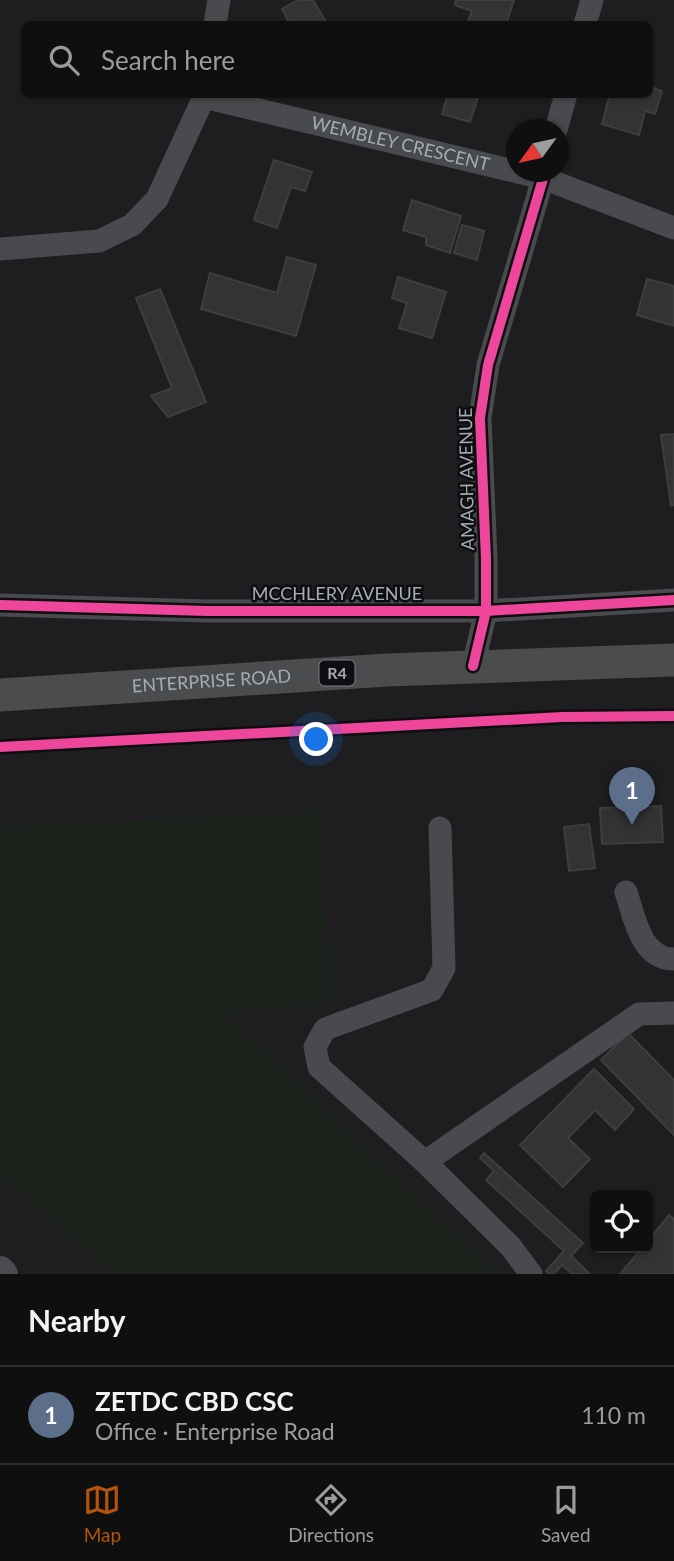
<!DOCTYPE html>
<html lang="en">
<head>
<meta charset="utf-8">
<style>
	body { margin:0; font-family:Lato,sans-serif; background:#1d1d1d; color:#f1f3f6 }
	.controls { position:absolute; right:21px; bottom:21px; display:grid; overflow:hidden; border-radius:10px; box-shadow:0 2px 5px #0004 }
	.controls button { width:63px; height:63px; display:grid; place-items:center; padding:0; border:0; border-bottom:2px solid #2f2f2f; background:#0f0f0f; color:#f1f3f6; font:35px sans-serif }
	.compass { position:absolute; left:506px; top:119px; width:63px; height:63px; border-radius:50%; background:#0f0f0f; box-shadow:0 2px 5px #0004; rotate:237deg }
	.you { position:absolute; left:317px; top:740px; width:24px; height:24px; margin:-18px; border:5px solid #fff; border-radius:50%; background:#1a73e8; box-shadow:0 0 0 10px #1a73e833 }
	.badge { display:grid; place-items:center; width:46px; height:46px; border-radius:50%; background:#b45309; color:#fff; font-size:23px; font-weight:700 }
	.pin { position:absolute; translate:-50% -58px; filter:drop-shadow(0 2px 4px #0008) }
	.pin::after { content:''; position:absolute; top:37px; width:24px; height:21px; background:inherit; clip-path:polygon(0 0,100% 0,50% 100%) }
	.list { margin:0; padding:0; list-style:none }
	h2 { display:flex; justify-content:space-between; align-items:center; height:91px; margin:0; padding:0 28px; font-size:30px }
	h2 small { font-size:23px; font-weight:400; color:#9b9c9e }
	.list li { display:grid; grid-template-columns:46px 1fr auto; gap:21px; align-items:center; box-sizing:border-box; height:98px; padding:0 28px; border-top:2px solid #2f2f2f }
	.list b { display:block; font-size:26px; white-space:nowrap }
	.list p { margin:0; font-size:23px; white-space:nowrap; color:#9b9c9e }
	.list em { font-size:23px; font-style:normal; color:#9b9c9e }
	.icon { flex:none; width:38px; height:38px; fill:none; stroke:currentColor; stroke-width:2; stroke-linecap:round; stroke-linejoin:round }
	.map { position:relative; flex:none; width:674px; height:1274px; overflow:hidden }
	.search { position:absolute; background:#0f0f0f; box-shadow:0 2px 5px #0004; left:21px; right:21px; top:21px; height:77px; display:flex; align-items:center; gap:18px; box-sizing:border-box; padding:0 24px; border-radius:10px; color:#9b9c9e; font-size:26px }
	.sheet { height:189px; background:#0f0f0f }
	nav { display:flex; justify-content:space-around; align-items:center; box-sizing:border-box; height:98px; border-top:2px solid #2f2f2f; background:#0f0f0f; font-size:19px; color:#9b9c9e }
	nav a { display:grid; justify-items:center; gap:4px }
	nav .on { color:#b45309 }
	.map>svg:first-child { display:block }
</style>
</head>
<body>
<div class="map">
<svg width="674" height="1274" viewBox="0 0 674 1274">
	<rect width="100%" height="100%" fill="#141414"/>
	<path fill="#1e1e20" fill-rule="evenodd" d="M0,0H674V1274H0ZM24,24H650V94H24ZM516,130H558V172H516ZM595,1195H648V1248H595Z"/>
	<path fill="#1a211b" d="M320,812L330,1002L223,1013L495,1274H115L0,1173V827Z"/>
	<g fill="#333335" stroke="#3c3e40" stroke-width="2">
		<path d="M298,0H313L327,24H290L282,9Z"/>
		<path d="M456,0H514L506,24H467L472,11L455,5Z"/>
		<path d="M650,87L662,91L655,114L645,111L639,135L602,124L610,94H650Z"/>
		<path d="M448,94H479L470,122L442,114Z"/>
		<path d="M274,160L312,172L305,191L291,187L277,228L254,220Z"/>
		<path d="M412,200L461,216L450,253L426,245V237L403,230Z"/>
		<path d="M462,225L484,231L477,260L454,253Z"/>
		<path d="M287,257L316,265L296,336L201,309L210,273L277,293Z"/>
		<path d="M398,277L446,292L432,338L399,328L407,303L392,298Z"/>
		<path d="M647,279L674,286V326L637,315Z"/>
		<path d="M160,289L206,402L168,417L151,396L172,388L136,298Z"/>
		<path d="M674,434V505L671,506L661,435Z"/>
		<path d="M661,806L663,842L602,844L600,808Z"/>
		<path d="M589,824L595,868L569,871L564,827Z"/>
		<path d="M628,1033L674,1080V1135L601,1060Z"/>
		<path d="M594,1069L634,1109L615,1130L595,1110L568,1138L590,1159L563,1187L520,1145Z"/>
		<path d="M484,1153L583,1243L571,1256L590,1274H572L562,1265L554,1274H549L546,1271L564,1251L486,1180L494,1171L480,1158Z"/>
		<path d="M669,1215L674,1219V1274H620L642,1248H648V1241Z"/>
	</g>
	<g fill="none" stroke-linecap="round" stroke-linejoin="round">
		<g stroke="#484a4d" stroke-width="23">
			<path d="M215,24L219,0"/>
			<path d="M585,24L592,0"/>
			<path id="s1" d="M204,94V97L543,178L674,228"/>
			<path d="M556,130L566,94"/>
			<path d="M0,249L99,241L132,225L157,199L204,97"/>
			<path d="M0,605L207,611H486L674,600"/>
			<path d="M473,666L486,611V559L480,418L488,365L545,172"/>
			<path d="M440,828L444,968L432,990L325,1029L315,1047L319,1067L425,1162L511,1247L531,1274"/>
			<path d="M626,892C634,916 641,960 674,959"/>
			<path d="M425,1162L639,1014L674,1013"/>
		</g>
		<path stroke="#4a4c4f" stroke-width="30" d="M0,1271L3,1274"/>
		<path stroke="#4b4c4e" stroke-width="33" id="s2" d="M0,695L387,670L674,660"/>
		<g stroke="#0e0e10" stroke-width="15">
			<g id="cycleway">
				<path d="M0,605L207,611H486L674,600"/>
				<path d="M473,666L486,611V559L480,418L488,365L545,172"/>
				<path d="M0,747L562,717L674,716"/>
			</g>
		</g>
		<use href="#cycleway" stroke="#ed469a" stroke-width="10"/>
	</g>
	<g text-anchor="middle" stroke-width="5" stroke-linejoin="round" paint-order="stroke">
		<rect fill="#0e0e10" stroke="#787d84" stroke-width="2" x="319.5" y="660.5" width="35" height="25" rx="5"/>
		<g font-size="16" font-weight="bold" fill="#a5acb5">
			<text x="337" y="679">R4</text>
		</g>
		<g font-size="18" fill="#a5acb5" stroke="#0e0e10">
			<text dy="6" stroke="none"><textPath href="#s1" startOffset="205">WEMBLEY CRESCENT</textPath></text>
			<text transform="translate(467 479) rotate(-91)" y="6">AMAGH AVENUE</text>
			<text x="337" y="600">MCCHLERY AVENUE</text>
			<text dy="6" stroke="none"><textPath href="#s2" startOffset="212">ENTERPRISE ROAD</textPath></text>
		</g>
	</g>
</svg>
<div class="controls">
<button><svg class="icon" aria-label="locate" viewBox="0 0 24 24"><circle cx="12" cy="12" r="6"/><path d="M12 2v4M12 18v4M2 12h4M18 12h4"/></svg></button>
</div>
<svg class="compass" viewBox="-18 -18 36 36"><path d="M0-13l5 13h-10z" fill="#e53935"/><path d="M0 13l5-13h-10z" fill="#9b9c9e"/></svg>
<div class="you"></div>
<div class="pin badge" style="left:632px;top:825px;background:#5c6f8a">1</div>
<div class="search"><svg class="icon" aria-label="search" viewBox="0 0 24 24"><circle cx="10" cy="10" r="6"/><path d="M15 15l6 6"/></svg>Search here</div>
</div>
<section class="sheet">
<h2>Nearby<small></small></h2>
<ul class="list">
<li><span class="badge" style="background:#5c6f8a">1</span><div><b>ZETDC CBD CSC</b><p>Office · Enterprise Road</p></div><em>110 m</em></li>
</ul>
</section>
<nav>
<a class="on"><svg class="icon" aria-label="map" viewBox="0 0 24 24"><path d="M3 6l6-2 6 2 6-2v14l-6 2-6-2-6 2zM9 4v14M15 6v14"/></svg>Map</a>
<a><svg class="icon" aria-label="directions" viewBox="0 0 24 24"><path d="M12 3l9 9-9 9-9-9zM9 14v-3h6M13 9l2 2-2 2"/></svg>Directions</a>
<a><svg class="icon" aria-label="saved" viewBox="0 0 24 24"><path d="M7 4h10v16l-5-4-5 4z"/></svg>Saved</a>
</nav>
</body>
</html>
